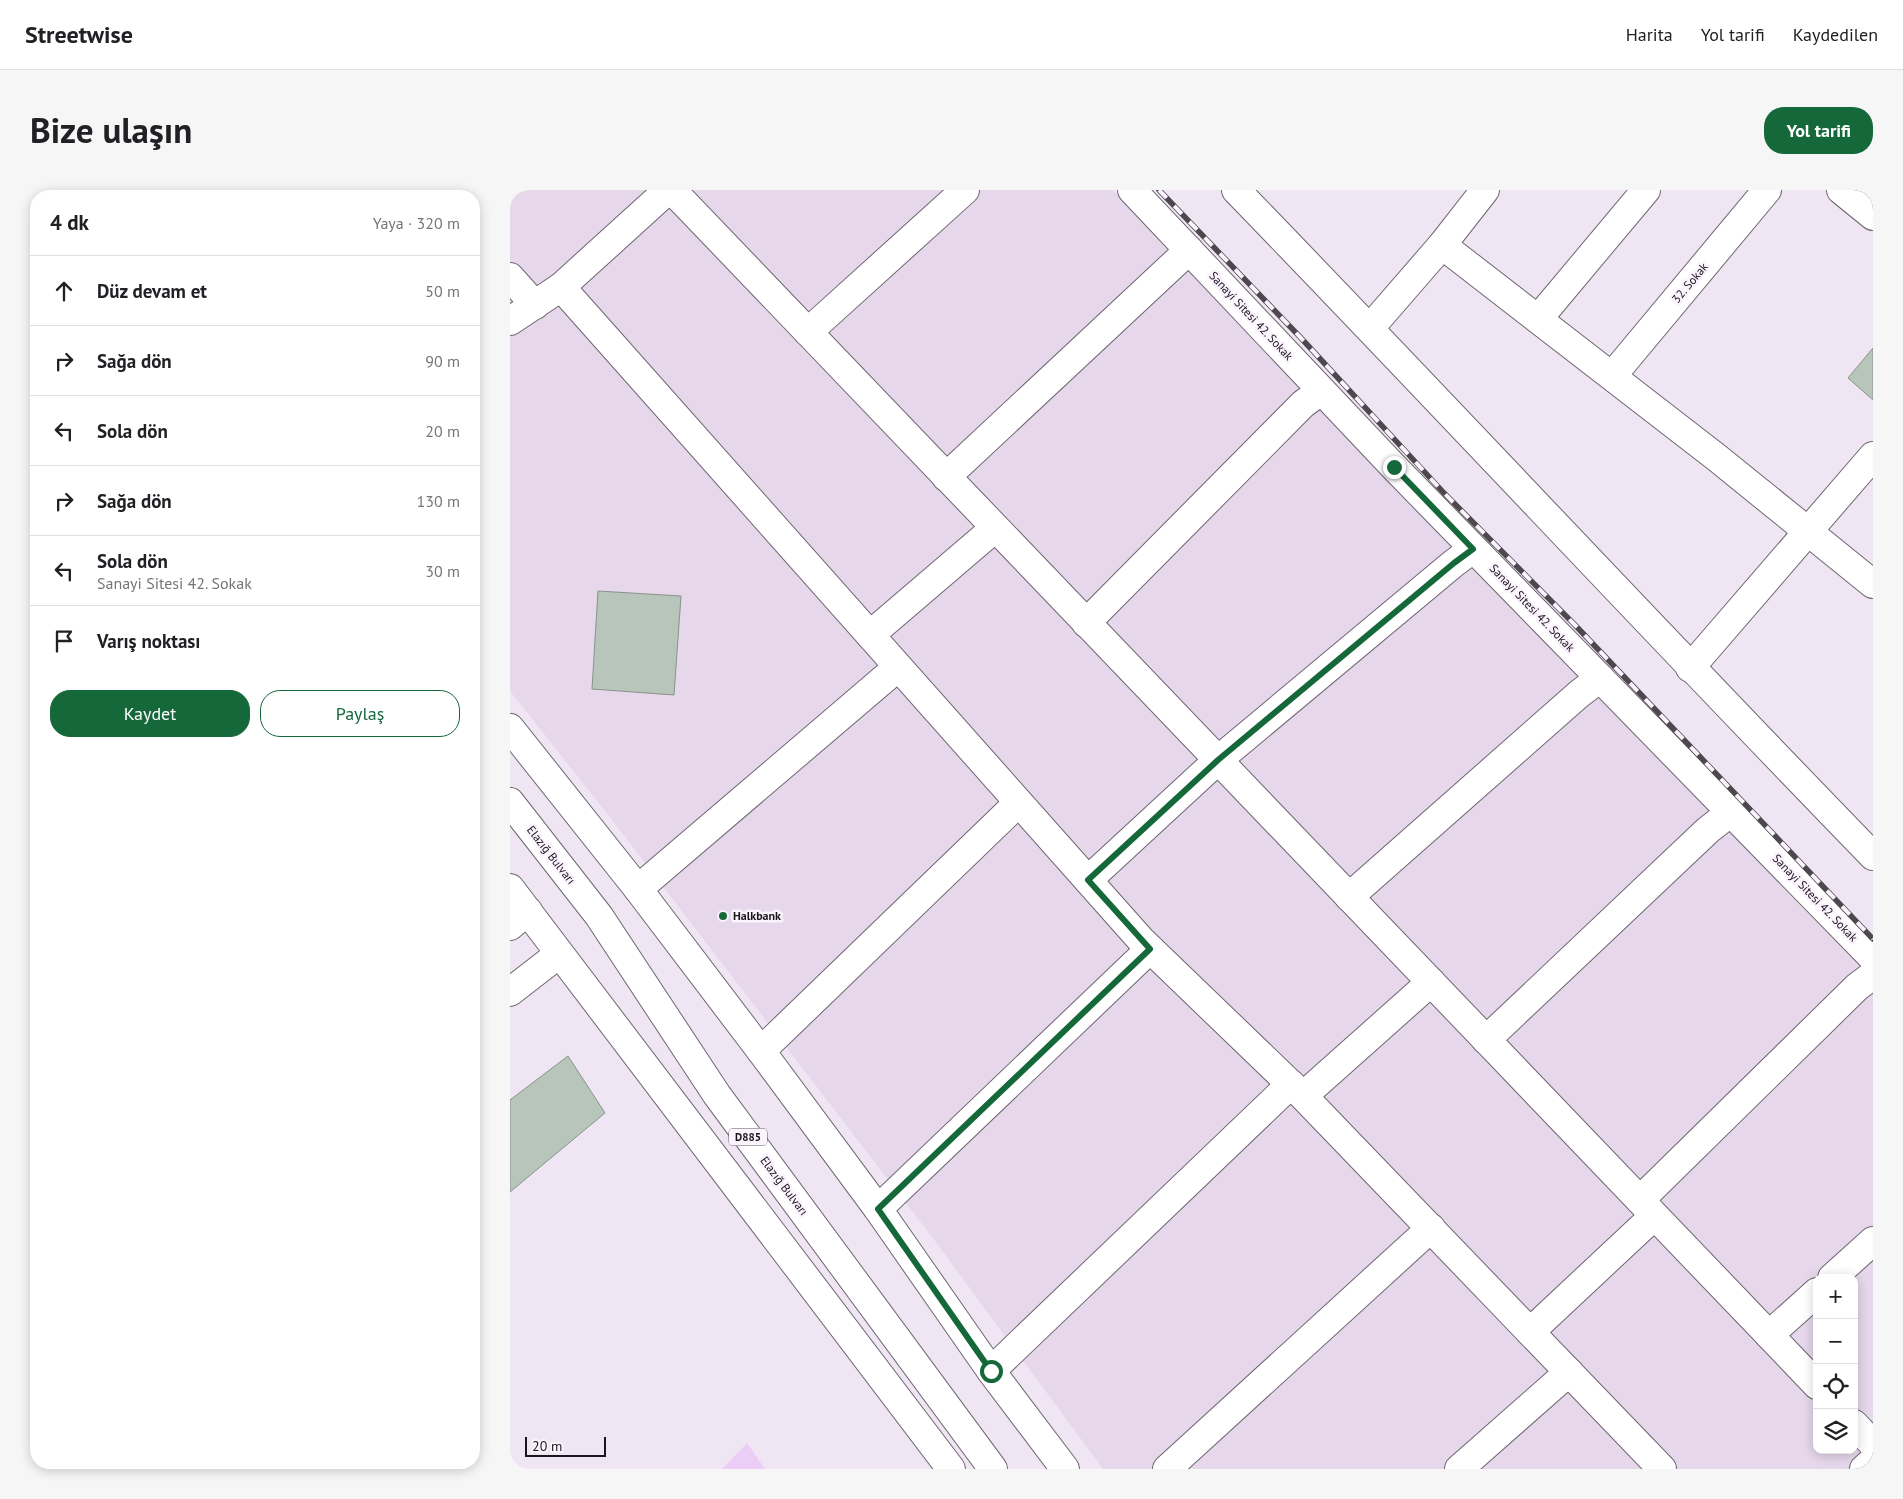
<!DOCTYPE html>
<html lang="tr">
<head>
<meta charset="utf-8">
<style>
	body { margin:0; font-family:"PT Sans",sans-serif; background:#f6f6f6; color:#202124 }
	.controls { position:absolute; right:15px; bottom:15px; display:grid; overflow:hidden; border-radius:10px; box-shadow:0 2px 12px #0003 }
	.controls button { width:45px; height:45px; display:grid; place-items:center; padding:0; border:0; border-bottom:1px solid #e0e0e0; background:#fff; color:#202124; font:25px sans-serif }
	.scale { position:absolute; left:15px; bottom:12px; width:81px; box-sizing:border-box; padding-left:5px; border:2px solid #1a161b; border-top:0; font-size:14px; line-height:18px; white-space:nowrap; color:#1a161b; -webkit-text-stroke:4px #fbf3fe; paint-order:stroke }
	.stop { position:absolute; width:15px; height:15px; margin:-11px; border:4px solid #146839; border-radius:50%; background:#fff }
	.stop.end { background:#146839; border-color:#fff; box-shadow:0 1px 5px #0008 }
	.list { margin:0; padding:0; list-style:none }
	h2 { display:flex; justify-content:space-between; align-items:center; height:65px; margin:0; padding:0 20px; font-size:21px }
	h2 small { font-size:16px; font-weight:400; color:#757577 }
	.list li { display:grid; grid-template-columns:32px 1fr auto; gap:15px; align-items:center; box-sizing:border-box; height:70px; padding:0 20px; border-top:1px solid #e0e0e0 }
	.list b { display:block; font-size:19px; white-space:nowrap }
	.list p { margin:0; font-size:16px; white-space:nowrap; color:#757577 }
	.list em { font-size:16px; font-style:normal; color:#757577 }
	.actions { display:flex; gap:10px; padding:15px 20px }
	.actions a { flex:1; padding:11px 0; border:1px solid #146839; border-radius:20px; text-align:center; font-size:18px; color:#146839 }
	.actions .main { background:#146839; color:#fff }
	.icon { flex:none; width:28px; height:28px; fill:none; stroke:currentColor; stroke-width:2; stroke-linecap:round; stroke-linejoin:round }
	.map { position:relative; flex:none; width:1363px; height:1279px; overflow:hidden; border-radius:20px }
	header { display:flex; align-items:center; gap:30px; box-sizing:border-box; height:70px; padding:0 25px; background:#fff; border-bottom:1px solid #e0e0e0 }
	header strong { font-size:24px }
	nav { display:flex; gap:28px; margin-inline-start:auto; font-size:18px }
	.intro { display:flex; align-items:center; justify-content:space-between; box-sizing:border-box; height:120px; padding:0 30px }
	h1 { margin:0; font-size:35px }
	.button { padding:12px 22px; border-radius:20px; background:#146839; color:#fff; font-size:18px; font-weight:700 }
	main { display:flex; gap:30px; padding:0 30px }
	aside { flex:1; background:#fff; border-radius:20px; box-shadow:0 2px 12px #0003 }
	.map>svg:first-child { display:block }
</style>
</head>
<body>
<header>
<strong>Streetwise</strong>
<nav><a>Harita</a><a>Yol tarifi</a><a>Kaydedilen</a></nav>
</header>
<div class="intro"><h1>Bize ulaşın</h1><a class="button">Yol tarifi</a></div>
<main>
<aside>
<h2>4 dk<small>Yaya · 320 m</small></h2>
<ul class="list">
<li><svg class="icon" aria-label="ahead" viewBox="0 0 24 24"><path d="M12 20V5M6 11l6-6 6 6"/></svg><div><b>Düz devam et</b></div><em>50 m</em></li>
<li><svg class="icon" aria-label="right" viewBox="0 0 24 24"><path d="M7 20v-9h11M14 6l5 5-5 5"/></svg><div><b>Sağa dön</b></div><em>90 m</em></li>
<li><svg class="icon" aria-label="left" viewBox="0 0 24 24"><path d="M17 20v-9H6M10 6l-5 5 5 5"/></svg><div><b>Sola dön</b></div><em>20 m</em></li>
<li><svg class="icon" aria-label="right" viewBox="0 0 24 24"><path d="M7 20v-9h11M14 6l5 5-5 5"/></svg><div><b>Sağa dön</b></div><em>130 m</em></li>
<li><svg class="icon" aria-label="left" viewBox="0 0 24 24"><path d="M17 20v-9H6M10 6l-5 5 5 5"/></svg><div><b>Sola dön</b><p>Sanayi Sitesi 42. Sokak</p></div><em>30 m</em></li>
<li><svg class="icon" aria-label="arrive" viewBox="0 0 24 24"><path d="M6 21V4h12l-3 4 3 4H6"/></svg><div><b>Varış noktası</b></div></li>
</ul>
<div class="actions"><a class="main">Kaydet</a><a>Paylaş</a></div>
</aside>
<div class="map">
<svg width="1363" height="1279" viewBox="0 0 1363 1279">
	<rect width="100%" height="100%" fill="#efe5f3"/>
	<path fill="#e6d7eb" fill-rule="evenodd" d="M0,0H603L858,261L1363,784V1279H593L425,1051L96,622L0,501ZM1307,1088H1344V1260H1307Z"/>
	<path fill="#eccdf6" d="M237,1253L255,1279H212Z"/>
	<g fill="#b7c5bb" stroke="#88948b">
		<path d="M1363,158V210L1338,188Z"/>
		<path d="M88,401L171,406L164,505L82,499Z"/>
		<path d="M58,866L95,923L0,1002V910Z"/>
	</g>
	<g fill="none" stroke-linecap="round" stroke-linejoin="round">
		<g stroke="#6e6671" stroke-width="30">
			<g id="minor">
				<path d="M162,0L1307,1195"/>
				<path d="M622,0L884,277L1363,768"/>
				<path d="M726,0C940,221 1149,446 1363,666"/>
				<path d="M1331,0L1363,26"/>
				<path d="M932,55L1206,267L1363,394"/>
				<path d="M0,87L25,115"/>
				<path d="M51,97L631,750L793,906L1152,1279"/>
				<path d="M1028,129L1136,0"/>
				<path d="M0,131L51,97L158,0"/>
				<path d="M860,138L932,55L975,0"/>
				<path d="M298,142L455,0"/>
				<path d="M1102,186L1257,0"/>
				<path d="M436,287L679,60"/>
				<path d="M576,433L793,214L811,201"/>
				<path d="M360,445L485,338"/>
				<path d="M1180,478L1363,266"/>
				<path d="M0,538L128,699L251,861L368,1019L481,1181L555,1279"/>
				<path d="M578,690L708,570L944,373L963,359"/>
				<path d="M128,699L388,477"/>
				<path d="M839,707L1069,504L1090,488"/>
				<path d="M0,736L18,721"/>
				<path d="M0,802L49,764"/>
				<path d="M976,850L1198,640L1221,622"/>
				<path d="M251,861L508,613"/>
				<path d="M793,906L921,792"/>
				<path d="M1130,1010L1347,797L1363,785"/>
				<path d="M368,1019L640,759"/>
				<path d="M1322,1088L1363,1051"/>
				<path d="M1020,1142L1144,1026"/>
				<path d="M1259,1145L1307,1102"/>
				<path d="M481,1181L781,894"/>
				<path d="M1344,1234L1363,1254"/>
				<path d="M657,1279L921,1038"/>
				<path d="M949,1279L1059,1182"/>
				<path d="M1354,1279L1363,1271"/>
			</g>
		</g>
		<g stroke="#6e6671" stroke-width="30">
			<g id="highway">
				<path d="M0,612L89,726L207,905L483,1279"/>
				<path d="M0,698L441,1279"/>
			</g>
		</g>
		<use href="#minor" stroke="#fff" stroke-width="28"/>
		<use href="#highway" stroke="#fff" stroke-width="28"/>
		<g stroke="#4d474e" stroke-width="5.5">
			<path id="rail" d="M649,0L791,148L934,303L1065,435L1363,749"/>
		</g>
		<use href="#rail" stroke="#fbf3fe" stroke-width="4" stroke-dasharray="11" stroke-linecap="butt"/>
	</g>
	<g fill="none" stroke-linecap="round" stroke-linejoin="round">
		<path stroke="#146839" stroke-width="6" d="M481,1181L368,1019L640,759L578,690L708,570L944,373L963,359L884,277"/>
	</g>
	<circle fill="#146839" stroke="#fbf3fe" stroke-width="2" cx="213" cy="726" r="5"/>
	<g text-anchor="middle" stroke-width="5" stroke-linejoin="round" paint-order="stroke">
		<rect fill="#fbf3fe" stroke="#5e585f" stroke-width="1" x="219" y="938.5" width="38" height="17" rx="4"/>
		<g font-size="11" font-weight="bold" fill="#1a161b">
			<text x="238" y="951">D885</text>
		</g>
		<g font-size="12" fill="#1a161b" stroke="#fbf3fe">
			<text transform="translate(1180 93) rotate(-50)" y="4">32. Sokak</text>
			<text transform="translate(741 126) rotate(47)" y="4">Sanayi Sitesi 42. Sokak</text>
			<text transform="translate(1022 418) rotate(46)" y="4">Sanayi Sitesi 42. Sokak</text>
			<text transform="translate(41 665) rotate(52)" y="4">Elazığ Bulvarı</text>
			<text transform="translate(1305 708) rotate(46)" y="4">Sanayi Sitesi 42. Sokak</text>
			<text transform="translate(274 996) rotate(53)" y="4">Elazığ Bulvarı</text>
		</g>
		<g font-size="12" font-weight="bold" fill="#1a161b" stroke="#fbf3fe" text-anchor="start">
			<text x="223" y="730">Halkbank</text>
		</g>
	</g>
</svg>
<div class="controls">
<button>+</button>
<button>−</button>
<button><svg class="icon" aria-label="locate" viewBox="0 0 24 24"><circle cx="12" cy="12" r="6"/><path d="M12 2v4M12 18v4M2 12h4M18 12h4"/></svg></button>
<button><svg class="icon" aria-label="layers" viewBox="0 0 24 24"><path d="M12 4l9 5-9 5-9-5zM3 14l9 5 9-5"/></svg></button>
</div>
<div class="scale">20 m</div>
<div class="stop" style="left:481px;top:1181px"></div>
<div class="stop end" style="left:884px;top:277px"></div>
</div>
</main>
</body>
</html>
